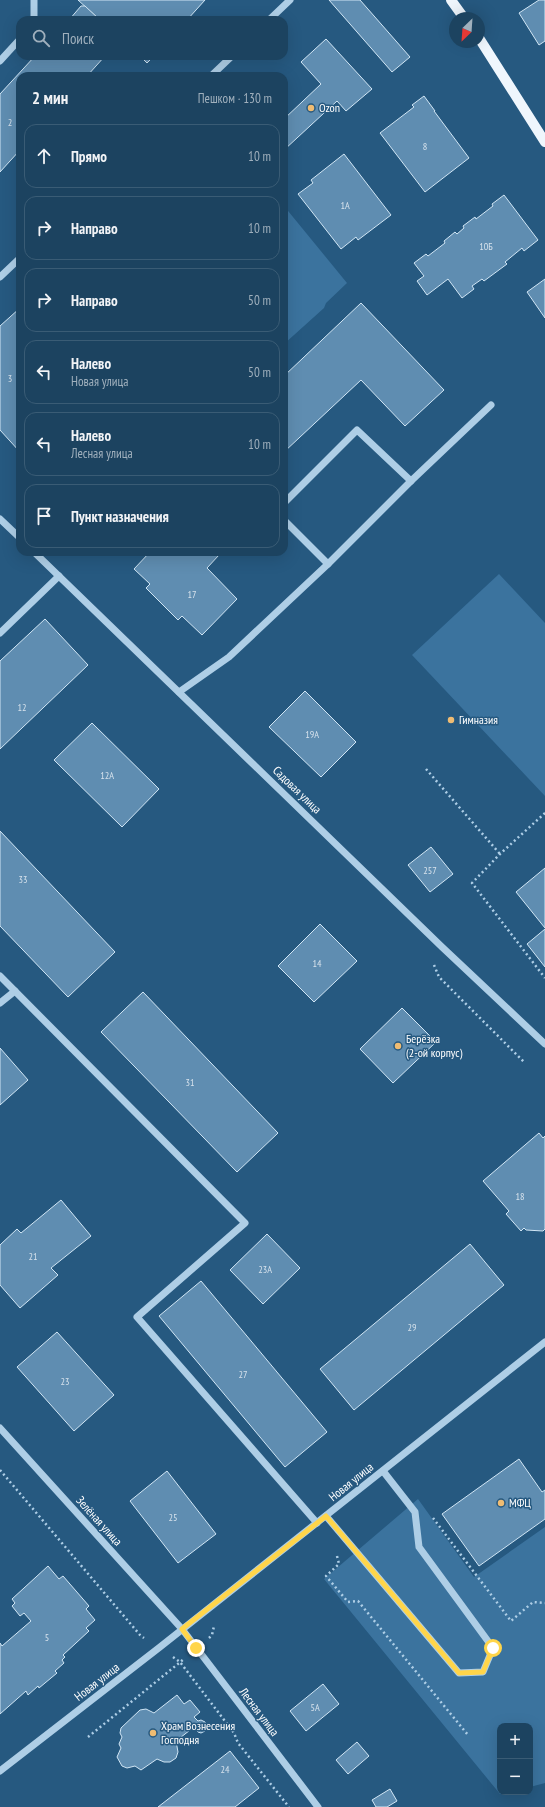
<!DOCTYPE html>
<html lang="ru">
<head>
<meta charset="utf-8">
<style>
	body { margin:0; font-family:"PT Sans Narrow",sans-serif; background:#254a66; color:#f1f3f6 }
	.controls { position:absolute; right:12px; bottom:12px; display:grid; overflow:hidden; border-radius:8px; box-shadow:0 4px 16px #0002 }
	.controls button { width:36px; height:36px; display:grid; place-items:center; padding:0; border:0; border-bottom:1px solid #3a5c75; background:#1c4360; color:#f1f3f6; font:20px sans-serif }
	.compass { position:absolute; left:449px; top:12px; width:36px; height:36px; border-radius:50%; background:#1c4360; box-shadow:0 4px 16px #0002; rotate:205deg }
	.stop { position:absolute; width:12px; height:12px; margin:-9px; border:3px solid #ffd54a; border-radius:50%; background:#fff }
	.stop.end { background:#ffd54a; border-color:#fff; box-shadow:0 1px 4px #0008 }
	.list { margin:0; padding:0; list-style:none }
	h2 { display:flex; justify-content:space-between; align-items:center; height:52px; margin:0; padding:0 16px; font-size:17px }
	h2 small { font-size:13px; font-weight:400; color:#a0b0bd }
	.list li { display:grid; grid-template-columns:26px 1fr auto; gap:12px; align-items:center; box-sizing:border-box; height:64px; margin:0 8px 8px; padding:0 8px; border:1px solid #3a5c75; border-radius:12px }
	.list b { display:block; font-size:15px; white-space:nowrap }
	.list p { margin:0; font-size:13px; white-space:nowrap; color:#a0b0bd }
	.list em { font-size:13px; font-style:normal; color:#a0b0bd }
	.icon { flex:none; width:22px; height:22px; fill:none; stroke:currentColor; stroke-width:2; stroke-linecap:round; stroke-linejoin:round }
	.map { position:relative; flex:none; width:545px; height:1807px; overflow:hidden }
	.search { position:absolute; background:#1c4360; box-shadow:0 4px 16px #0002; left:16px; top:16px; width:272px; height:44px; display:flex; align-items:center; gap:10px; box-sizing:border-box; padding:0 14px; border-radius:12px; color:#a0b0bd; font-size:15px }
	.panel { position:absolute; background:#1c4360; box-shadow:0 4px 16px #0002; left:16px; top:72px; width:272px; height:484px; border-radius:12px }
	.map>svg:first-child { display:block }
</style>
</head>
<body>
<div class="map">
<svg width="545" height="1807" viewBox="0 0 545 1807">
	<rect width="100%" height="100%" fill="#265980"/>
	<g fill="#3b739e">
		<path d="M284,206L347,283L326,303L324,308L284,344Z"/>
		<path d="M499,574L545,623V796L412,655Z"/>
		<path d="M418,1499L474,1577L545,1527V1783L530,1787V1726H500V1792H509L500,1794L324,1579Z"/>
	</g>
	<g fill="#5f8db1" stroke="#d1e6f5">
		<path d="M78,0H205L187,20H100Z"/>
		<path d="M329,0H360L410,57L392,72Z"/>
		<path d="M539,0H545V41L539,45L519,13Z"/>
		<path d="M81,6H85L100,20H69Z"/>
		<path d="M326,39L372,89L346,111L337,101L284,150V119L321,84L301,62Z"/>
		<path d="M35,56H105L87,76H20V150L0,172V94Z"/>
		<path d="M140,56H154L147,63Z"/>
		<path d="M424,96L435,111H434L469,158L425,192L380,133L414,107L412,105Z"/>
		<path d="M344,154L391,215L358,240L356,237L341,249L298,194L313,183L311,180Z"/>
		<path d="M504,195L538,240L524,251L522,248L505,262L507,264L484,281L482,279L472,286L474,289L462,298L448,279L427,295L417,281L424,276L414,263L426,254L428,256L445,243L444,241L455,232L457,234L464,228L463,226L475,217L476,219L493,206L492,204Z"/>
		<path d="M545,279V318L527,292Z"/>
		<path d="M361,303L444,390L405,426L361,380L284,452V376Z"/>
		<path d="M20,308V452L0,430V326Z"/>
		<path d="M150,552H216L219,555L207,568L237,599L202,635L182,616L178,620L146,588L150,584L134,569Z"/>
		<path d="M45,619L88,665L0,749V661Z"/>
		<path d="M305,691L356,742L321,777L269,727Z"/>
		<path d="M92,723L159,789L122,827L54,760Z"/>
		<path d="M0,831L115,952L68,997L0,926Z"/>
		<path d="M431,847L453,874L430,892L408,865Z"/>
		<path d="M545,868V928L516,892Z"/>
		<path d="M320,924L357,961L314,1002L278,966Z"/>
		<path d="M545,929V967L527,944Z"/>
		<path d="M143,992L278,1133L237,1172L101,1032Z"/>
		<path d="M402,1008L436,1042L393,1083L360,1049Z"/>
		<path d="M0,1048L28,1080L0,1105Z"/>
		<path d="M539,1133L543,1138L545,1136V1229L543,1231L526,1230L524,1228L521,1231L506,1214L509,1211L483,1181Z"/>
		<path d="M61,1200L91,1236L51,1268L58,1275L20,1308L0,1285V1245L17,1229L21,1233Z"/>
		<path d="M267,1234L300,1268L263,1304L230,1270Z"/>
		<path d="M470,1244L504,1285L354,1410L320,1369Z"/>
		<path d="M201,1281L327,1432L285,1467L159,1316Z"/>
		<path d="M57,1332L114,1395L74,1431L17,1367Z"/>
		<path d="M519,1459L542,1492L545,1490V1519L479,1566L442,1514Z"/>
		<path d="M167,1471L216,1534L178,1563L130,1501Z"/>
		<path d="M48,1566L59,1579L63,1576L89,1606L86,1609L95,1620L86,1628L89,1631L63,1655L65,1657L62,1660L64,1663L55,1671L57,1673L39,1688L38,1686L28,1695L26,1691L0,1714V1643L2,1646L31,1621L24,1613L20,1616L12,1606L15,1603L12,1599Z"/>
		<path d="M323,1684L339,1704L306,1731L290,1711Z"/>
		<path d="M177,1695L184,1704L190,1700L200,1712L194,1717L198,1721L201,1720L205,1722L207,1726L205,1731L201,1733L198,1732L194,1727L176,1741L178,1752L176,1758L170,1762H164L157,1759L141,1770L135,1766L127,1768L122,1766L117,1757L121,1748L119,1744L122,1737L120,1733L121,1728L140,1710L146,1709L154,1713Z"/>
		<path d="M357,1742L369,1756L348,1774L336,1760Z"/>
		<path d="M230,1751L259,1788L235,1807H158Z"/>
		<path d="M390,1789L397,1801L387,1807H376L372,1800Z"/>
	</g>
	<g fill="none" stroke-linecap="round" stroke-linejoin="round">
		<g stroke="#aecee6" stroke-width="2.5" stroke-dasharray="2 3" stroke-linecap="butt">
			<path d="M426,769L500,854"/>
			<path d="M545,813L500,854L472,883L545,978"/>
			<path d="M434,965L439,977L524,1062"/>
			<path d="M0,1470L140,1635L144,1638"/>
			<path d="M433,1518L511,1621L533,1602L545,1603"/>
			<path d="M337,1556L339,1564L326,1576L348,1602L358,1601L468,1735"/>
			<path d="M209,1638L212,1635L214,1626"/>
			<path d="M173,1657L180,1662L234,1733L238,1743L289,1807"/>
			<path d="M88,1737L184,1659"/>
		</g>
		<g stroke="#aecee6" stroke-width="7">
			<path d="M34,20V0"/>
			<path d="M269,20L290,0"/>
			<path d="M0,61L20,39"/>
			<path d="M211,76L232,56"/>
			<path d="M0,277L20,258"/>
			<path d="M284,503L357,430L411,481"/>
			<path d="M0,519L20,538"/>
			<path d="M284,520L328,564"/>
			<path d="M34,552L442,947L545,1044"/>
			<path d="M0,633L59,576"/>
			<path d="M179,692L229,657L328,564L411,481L491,405"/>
			<path d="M0,976L245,1223L137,1317L317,1523"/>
			<path d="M0,1003L15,991"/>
			<path d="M0,1428L182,1629L318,1807"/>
			<path d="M326,1516L459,1673L483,1672L493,1648L419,1547L415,1512L383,1471"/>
			<path d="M0,1771L160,1647L545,1342"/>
		</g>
		<g stroke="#eff6fd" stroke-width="10">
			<path d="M451,0L464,18"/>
			<path d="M479,38L545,142"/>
		</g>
	</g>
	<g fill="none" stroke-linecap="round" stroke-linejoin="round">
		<path stroke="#ffd54a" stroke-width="5" d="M196,1648L182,1629L326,1516L459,1673L483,1672L493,1648"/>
	</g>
	<g fill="#efbc73" stroke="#265980" stroke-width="1.5">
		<circle cx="311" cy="108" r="4"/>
		<circle cx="451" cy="720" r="4"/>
		<circle cx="398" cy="1046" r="4"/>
		<circle cx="501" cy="1503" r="4"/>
		<circle cx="153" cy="1733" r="4"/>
	</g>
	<g text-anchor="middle" stroke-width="3" stroke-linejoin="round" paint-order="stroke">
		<g font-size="10" fill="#d7e2ec">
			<text x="10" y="126">2</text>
			<text x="425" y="150">8</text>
			<text x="345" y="209">1А</text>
			<text x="486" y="250">10Б</text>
			<text x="10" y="382">3</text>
			<text x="192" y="598">17</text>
			<text x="22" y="711">12</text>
			<text x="312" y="738">19А</text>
			<text x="107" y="779">12А</text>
			<text x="430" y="874">257</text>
			<text x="23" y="883">33</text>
			<text x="317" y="967">14</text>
			<text x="190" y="1086">31</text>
			<text x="520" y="1200">18</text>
			<text x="33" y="1260">21</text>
			<text x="265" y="1273">23А</text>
			<text x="412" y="1331">29</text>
			<text x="243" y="1378">27</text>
			<text x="65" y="1385">23</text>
			<text x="173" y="1521">25</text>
			<text x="47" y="1641">5</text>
			<text x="315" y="1711">5А</text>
			<text x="225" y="1773">24</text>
		</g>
		<g font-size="12" fill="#fff" stroke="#265980" text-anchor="start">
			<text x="319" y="112">Ozon</text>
			<text x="459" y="724">Гимназия</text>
			<text x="406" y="1043">Берёзка<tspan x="406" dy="14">(2-ой корпус)</tspan></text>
			<text x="509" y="1507">МФЦ</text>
			<text x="161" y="1730">Храм Вознесения<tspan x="161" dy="14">Господня</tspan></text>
		</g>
		<g font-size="12" fill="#fff" stroke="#265980">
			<text transform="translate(297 790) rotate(44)" y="4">Садовая улица</text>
			<text transform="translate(351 1482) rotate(-39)" y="4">Новая улица</text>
			<text transform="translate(99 1521) rotate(48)" y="4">Зелёная улица</text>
			<text transform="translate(97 1682) rotate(-38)" y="4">Новая улица</text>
			<text transform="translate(259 1712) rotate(53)" y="4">Лесная улица</text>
		</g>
	</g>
</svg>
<div class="controls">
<button>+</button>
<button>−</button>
</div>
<svg class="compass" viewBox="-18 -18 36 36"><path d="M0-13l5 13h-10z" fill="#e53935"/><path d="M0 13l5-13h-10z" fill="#a0b0bd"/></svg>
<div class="stop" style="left:493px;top:1648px"></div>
<div class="stop end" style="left:196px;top:1648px"></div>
<div class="search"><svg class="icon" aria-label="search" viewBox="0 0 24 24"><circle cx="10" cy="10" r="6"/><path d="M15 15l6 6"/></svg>Поиск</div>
<section class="panel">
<h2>2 мин<small>Пешком · 130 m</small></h2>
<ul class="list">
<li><svg class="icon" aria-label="ahead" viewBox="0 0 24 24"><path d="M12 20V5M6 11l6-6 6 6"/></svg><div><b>Прямо</b></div><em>10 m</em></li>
<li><svg class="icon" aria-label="right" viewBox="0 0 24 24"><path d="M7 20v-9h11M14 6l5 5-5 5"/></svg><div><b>Направо</b></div><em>10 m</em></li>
<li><svg class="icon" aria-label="right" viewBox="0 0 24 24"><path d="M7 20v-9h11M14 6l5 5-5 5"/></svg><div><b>Направо</b></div><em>50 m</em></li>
<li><svg class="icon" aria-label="left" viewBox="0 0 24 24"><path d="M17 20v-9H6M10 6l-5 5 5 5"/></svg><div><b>Налево</b><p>Новая улица</p></div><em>50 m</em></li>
<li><svg class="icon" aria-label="left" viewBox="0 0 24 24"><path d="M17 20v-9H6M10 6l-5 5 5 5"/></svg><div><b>Налево</b><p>Лесная улица</p></div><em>10 m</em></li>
<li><svg class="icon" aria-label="arrive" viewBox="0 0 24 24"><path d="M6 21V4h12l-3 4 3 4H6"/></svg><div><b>Пункт назначения</b></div></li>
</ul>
</section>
</div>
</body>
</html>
